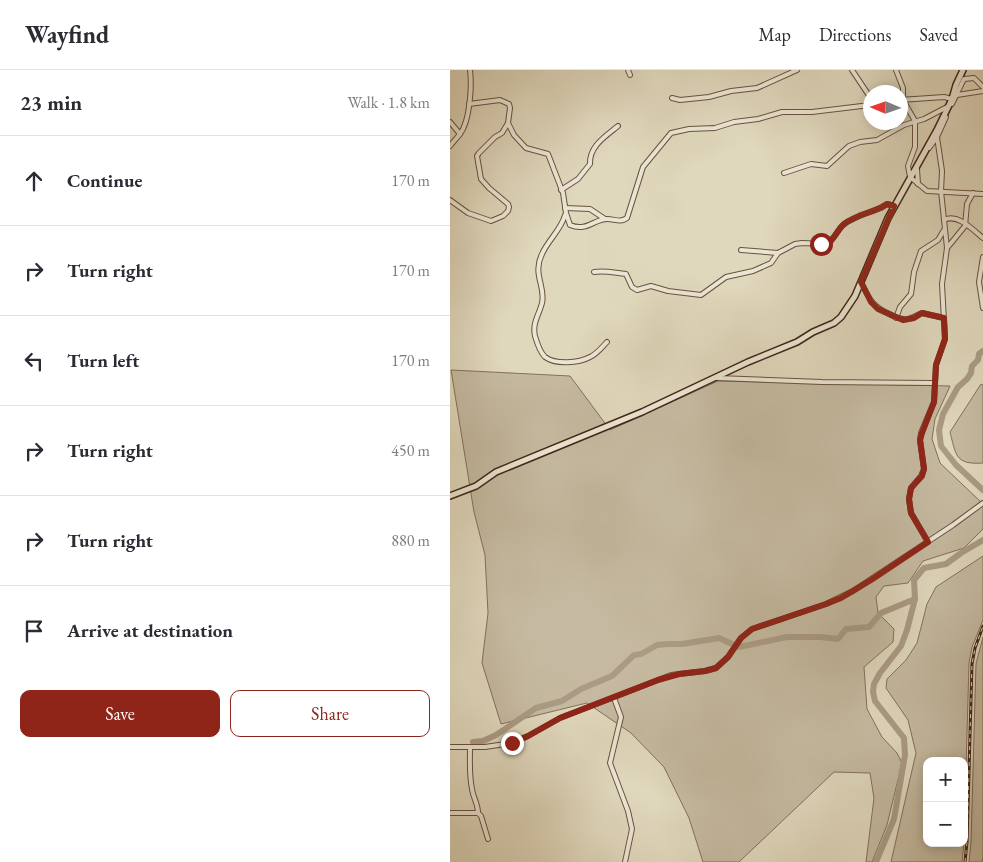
<!DOCTYPE html>
<html lang="en">
<head>
<meta charset="utf-8">
<style>
	body { margin:0; font-family:"EB Garamond",serif; background:#f2f2f3; color:#2b2b33 }
	.controls { position:absolute; right:15px; bottom:15px; display:grid; overflow:hidden; border-radius:10px; box-shadow:0 2px 12px #0003 }
	.controls button { width:45px; height:45px; display:grid; place-items:center; padding:0; border:0; border-bottom:1px solid #e1e1e2; background:#fff; color:#2b2b33; font:25px sans-serif }
	.compass { position:absolute; left:413px; top:15px; width:45px; height:45px; border-radius:50%; background:#fff; box-shadow:0 2px 12px #0003; rotate:272deg }
	.stop { position:absolute; width:15px; height:15px; margin:-11px; border:4px solid #8f2418; border-radius:50%; background:#fff }
	.stop.end { background:#8f2418; border-color:#fff; box-shadow:0 1px 5px #0008 }
	.list { margin:0; padding:0; list-style:none }
	h2 { display:flex; justify-content:space-between; align-items:center; height:65px; margin:0; padding:0 20px; font-size:21px }
	h2 small { font-size:16px; font-weight:400; color:#7c7c81 }
	.list li { display:grid; grid-template-columns:32px 1fr auto; gap:15px; align-items:center; box-sizing:border-box; height:90px; padding:0 20px; border-top:1px solid #e1e1e2 }
	.list b { display:block; font-size:19px; white-space:nowrap }
	.list em { font-size:16px; font-style:normal; color:#7c7c81 }
	.actions { display:flex; gap:10px; padding:15px 20px }
	.actions a { flex:1; padding:11px 0; border:1px solid #8f2418; border-radius:10px; text-align:center; font-size:18px; color:#8f2418 }
	.actions .main { background:#8f2418; color:#fff }
	.icon { flex:none; width:28px; height:28px; fill:none; stroke:currentColor; stroke-width:2; stroke-linecap:round; stroke-linejoin:round }
	.map { position:relative; flex:none; width:533px; height:792px; overflow:hidden }
	header { display:flex; align-items:center; gap:30px; box-sizing:border-box; height:70px; padding:0 25px; background:#fff; border-bottom:1px solid #e1e1e2 }
	header strong { font-size:24px }
	nav { display:flex; gap:28px; margin-inline-start:auto; font-size:18px }
	main { display:flex }
	aside { flex:1; background:#fff }
	.map>svg:first-child { display:block }
</style>
</head>
<body>
<header>
<strong>Wayfind</strong>
<nav><a>Map</a><a>Directions</a><a>Saved</a></nav>
</header>
<main>
<aside>
<h2>23 min<small>Walk · 1.8 km</small></h2>
<ul class="list">
<li><svg class="icon" aria-label="ahead" viewBox="0 0 24 24"><path d="M12 20V5M6 11l6-6 6 6"/></svg><div><b>Continue</b></div><em>170 m</em></li>
<li><svg class="icon" aria-label="right" viewBox="0 0 24 24"><path d="M7 20v-9h11M14 6l5 5-5 5"/></svg><div><b>Turn right</b></div><em>170 m</em></li>
<li><svg class="icon" aria-label="left" viewBox="0 0 24 24"><path d="M17 20v-9H6M10 6l-5 5 5 5"/></svg><div><b>Turn left</b></div><em>170 m</em></li>
<li><svg class="icon" aria-label="right" viewBox="0 0 24 24"><path d="M7 20v-9h11M14 6l5 5-5 5"/></svg><div><b>Turn right</b></div><em>450 m</em></li>
<li><svg class="icon" aria-label="right" viewBox="0 0 24 24"><path d="M7 20v-9h11M14 6l5 5-5 5"/></svg><div><b>Turn right</b></div><em>880 m</em></li>
<li><svg class="icon" aria-label="arrive" viewBox="0 0 24 24"><path d="M6 21V4h12l-3 4 3 4H6"/></svg><div><b>Arrive at destination</b></div></li>
</ul>
<div class="actions"><a class="main">Save</a><a>Share</a></div>
</aside>
<div class="map">
<svg width="533" height="792" viewBox="0 0 533 792">
	<rect width="100%" height="100%" fill="#e0d8bd"/>
	<filter id="stains"><feTurbulence type="fractalNoise" baseFrequency=".004" numOctaves="4"/><feColorMatrix values="0 0 0 0 .2 0 0 0 0 .09 0 0 0 0 .02 0 0 0 .5 -.17"/></filter>
	<radialGradient id="worn" r=".72"><stop offset=".6" stop-color="#630" stop-opacity="0"/><stop offset="1" stop-color="#630" stop-opacity=".3"/></radialGradient>
	<g fill="#c5baa1" stroke="#82705c">
		<path d="M1,300L120,306L160,360L268,311L500,316L485,349L482,369L490,393L533,434V459L514,478L473,491L458,513L434,516L426,527L428,543L444,559L443,572L414,597L417,639L432,667L447,683L452,693L437,755L422,792H416L424,728L420,703L384,702L289,792H253L239,748L214,697L181,663L137,633L51,654L32,593L38,543L35,485L24,442Z"/>
		<path d="M531,314L533,315V393C505,395 506,385 500,362Z"/>
		<path d="M533,486V550L522,577L519,593L514,768V691H477V773H514L512,792H441L466,683L458,650L436,618L437,609L456,590L467,573L477,534L486,517Z"/>
		<path d="M533,567V787L532,792H519L521,772L526,594Z"/>
	</g>
	<g fill="none" stroke-linecap="round" stroke-linejoin="round">
		<g stroke="#aa9b85" stroke-width="6">
			<path d="M533,281L529,284L528,290L522,296L521,303L517,309L508,317L493,344L489,360L491,376L506,395L533,420"/>
			<path d="M23,672L33,671L46,665L86,638L112,631L131,619L162,606L184,585L191,584L207,575L217,574H232L269,568L289,577L337,567H370L388,569L396,559L419,557L431,543L465,529"/>
			<path d="M426,792L444,749L455,685L454,668L425,631L423,622L424,614L430,603L451,576L457,560L465,529L464,510L474,498L496,494L511,483L533,470"/>
		</g>
		<g stroke="#685241" stroke-width="6">
			<g id="street">
				<path d="M178,0L180,5"/>
				<path d="M402,0L420,27"/>
				<path d="M446,0L453,18V30L465,51V77L458,96L460,107L477,121L533,124"/>
				<path d="M507,25L533,21"/>
				<path d="M222,28L230,30L259,27L281,21L307,18L347,0"/>
				<path d="M450,30L494,27L502,29"/>
				<path d="M19,34L50,30L59,34L60,38L58,53L64,65L76,78L98,84L113,123L116,143L120,155C137,162 144,149 157,149C165,149 170,153 177,148L193,97L221,63L239,59L265,58L284,52L308,49L332,42H362L420,35"/>
				<path d="M502,34L514,9L524,8L533,17"/>
				<path d="M0,52L10,64"/>
				<path d="M0,76C3,72 7,68 10,64C20,51 22,16 20,0"/>
				<path d="M479,78L487,67L496,47"/>
				<path d="M467,99L468,114"/>
				<path d="M334,103L361,94L377,96L399,76L410,72L427,70L454,55L474,49L499,36"/>
				<path d="M111,120L128,109L140,94C139,76 156,66 168,56"/>
				<path d="M0,130L18,143L41,151L53,146L58,141L59,137L58,134L39,118L31,109L27,86L29,83L45,67L52,63L58,53"/>
				<path d="M115,138L140,139L155,149"/>
				<path d="M115,145C111,160 98,170 92,184C82,204 96,217 92,233C89,245 82,253 85,266C87,273 90,282 95,287C106,295 129,293 140,287C147,284 152,277 157,272"/>
				<path d="M494,150C508,143 523,160 533,168"/>
				<path d="M497,178L515,156L517,134L523,123"/>
				<path d="M291,180L328,183L345,174L352,173L377,174L381,171L391,157L397,152L411,145L431,138L437,134L444,136"/>
				<path d="M533,187L529,212L533,238"/>
				<path d="M144,202C155,200 165,203 176,204L182,217L187,220L201,216L218,221L251,225L276,207L303,201L321,193L328,183"/>
				<path d="M411,212C419,229 422,236 439,244C445,247 450,250 458,249C463,248 467,245 472,243L494,248"/>
				<path d="M446,248L450,237L461,224L464,202L471,181L488,170L494,160"/>
				<path d="M267,308L372,312L484,313"/>
				<path d="M478,472L461,443L459,429L461,418L471,406L474,399L470,370L471,363L484,332L486,295L495,269L492,214L497,178L491,121L492,101L487,67"/>
				<path d="M164,628L171,647L160,693L178,741L182,759L175,792"/>
				<path d="M0,677H35L62,673L78,666L110,648L208,610L221,605L255,601L266,598L278,587L291,568L302,559L376,534L403,521L503,455L533,433"/>
				<path d="M20,677C20,691 19,705 22,719C23,728 28,733 28,743"/>
				<path d="M0,743H28L31,746L38,769"/>
			</g>
		</g>
		<g stroke="#402518" stroke-width="8">
			<path id="secondary" d="M0,426L26,416L46,402L192,342L298,292L347,272L363,262L384,253L391,247L405,226L438,148L487,60L502,29L506,15L513,0"/>
		</g>
		<use href="#street" stroke="#ebe6d4" stroke-width="4"/>
		<use href="#secondary" stroke="#ebe6d4" stroke-width="5"/>
		<g stroke="#402518" stroke-width="3">
			<path id="rail" d="M515,792L517,772L522,594L525,578L533,556"/>
		</g>
		<use href="#rail" stroke="#ebe6d4" stroke-width="1" stroke-dasharray="4" stroke-linecap="butt"/>
	</g>
	<g fill="none" stroke-linecap="round" stroke-linejoin="round">
		<path stroke="#8f2418" stroke-width="6" d="M62,673L78,666L110,648L208,610L229,604L255,601L266,598L278,587L291,568L302,559L376,534L391,528L421,510L478,472L461,443L459,429L461,418L472,406L474,399L470,370L472,363L484,332L486,295L495,269L494,248L472,243L464,248L453,250L428,239L421,232L411,212L444,136L437,134C424,143 407,144 394,154C385,162 384,174 371,174"/>
	</g>
	<rect width="100%" height="100%" filter="url(#stains)"/>
	<rect width="100%" height="100%" fill="url(#worn)"/>
</svg>
<div class="controls">
<button>+</button>
<button>−</button>
</div>
<svg class="compass" viewBox="-18 -18 36 36"><path d="M0-13l5 13h-10z" fill="#e53935"/><path d="M0 13l5-13h-10z" fill="#7c7c81"/></svg>
<div class="stop" style="left:371px;top:174px"></div>
<div class="stop end" style="left:62px;top:673px"></div>
</div>
</main>
</body>
</html>
